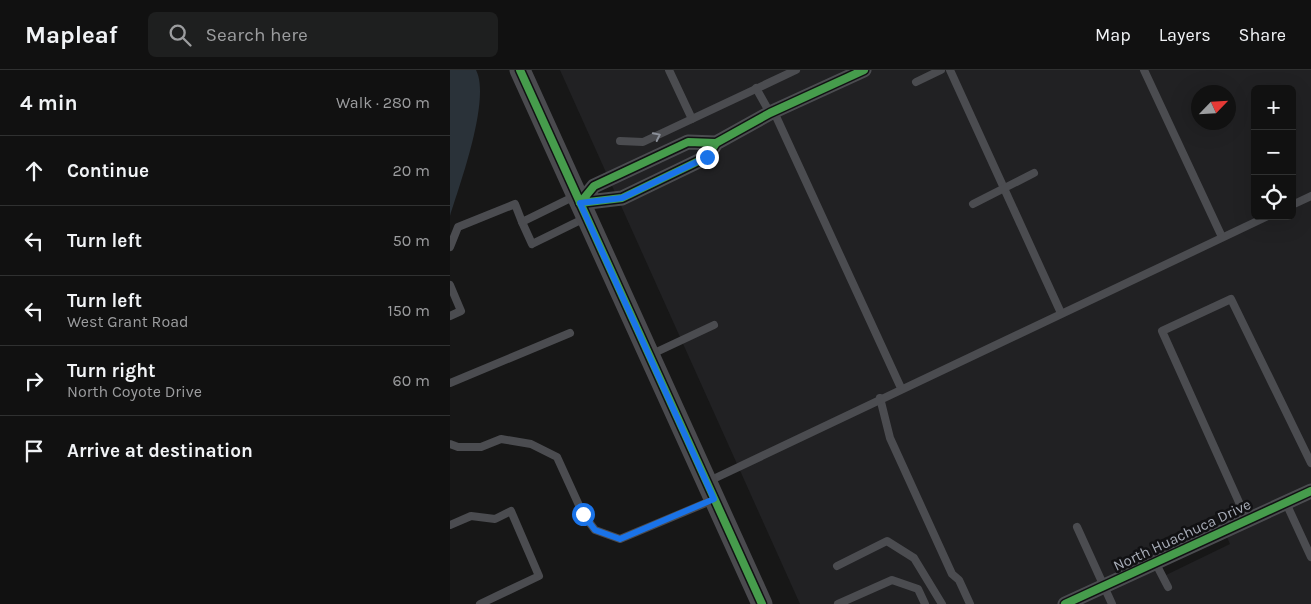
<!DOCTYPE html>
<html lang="en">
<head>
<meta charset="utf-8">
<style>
	body { margin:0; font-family:Karla,sans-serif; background:#1e1f1f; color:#f1f3f6 }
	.controls { position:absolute; right:15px; top:15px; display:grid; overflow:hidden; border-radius:8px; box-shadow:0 5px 20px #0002 }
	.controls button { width:45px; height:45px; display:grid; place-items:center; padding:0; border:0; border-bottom:1px solid #303131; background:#111; color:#f1f3f6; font:25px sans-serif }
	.compass { position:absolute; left:741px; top:15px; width:45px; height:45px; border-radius:50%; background:#111; box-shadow:0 5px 20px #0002; rotate:65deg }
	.stop { position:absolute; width:15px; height:15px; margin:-11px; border:4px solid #1a73e8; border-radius:50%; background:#fff }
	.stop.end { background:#1a73e8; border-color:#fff; box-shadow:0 1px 5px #0008 }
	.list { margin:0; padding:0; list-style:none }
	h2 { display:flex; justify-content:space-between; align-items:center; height:65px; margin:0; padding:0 20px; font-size:21px }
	h2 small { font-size:16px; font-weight:400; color:#9c9d9f }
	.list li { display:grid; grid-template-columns:32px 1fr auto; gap:15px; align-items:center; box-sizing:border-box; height:70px; padding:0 20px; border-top:1px solid #303131 }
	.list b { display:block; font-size:19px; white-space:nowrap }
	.list p { margin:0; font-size:16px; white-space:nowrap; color:#9c9d9f }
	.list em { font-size:16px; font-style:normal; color:#9c9d9f }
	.icon { flex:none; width:28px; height:28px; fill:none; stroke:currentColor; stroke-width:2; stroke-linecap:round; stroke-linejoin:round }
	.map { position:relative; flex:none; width:861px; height:534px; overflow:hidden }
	header { display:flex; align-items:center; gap:30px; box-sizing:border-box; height:70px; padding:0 25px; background:#111; border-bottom:1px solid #303131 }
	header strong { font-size:24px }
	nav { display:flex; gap:28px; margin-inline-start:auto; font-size:18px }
	.search { width:350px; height:45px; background:#1e1f1f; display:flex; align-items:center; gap:12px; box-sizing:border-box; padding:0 18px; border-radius:8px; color:#9c9d9f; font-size:19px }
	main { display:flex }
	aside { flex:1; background:#111 }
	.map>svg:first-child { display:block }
</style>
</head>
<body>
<header>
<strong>Mapleaf</strong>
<div class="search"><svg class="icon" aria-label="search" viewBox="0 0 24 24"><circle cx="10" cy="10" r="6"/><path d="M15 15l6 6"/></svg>Search here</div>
<nav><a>Map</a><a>Layers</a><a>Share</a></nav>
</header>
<main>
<aside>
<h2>4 min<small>Walk · 280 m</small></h2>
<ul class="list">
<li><svg class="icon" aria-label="ahead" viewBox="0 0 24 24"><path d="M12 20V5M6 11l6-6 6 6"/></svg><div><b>Continue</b></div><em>20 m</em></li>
<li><svg class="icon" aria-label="left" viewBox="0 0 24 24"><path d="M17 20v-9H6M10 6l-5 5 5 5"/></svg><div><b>Turn left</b></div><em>50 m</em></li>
<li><svg class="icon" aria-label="left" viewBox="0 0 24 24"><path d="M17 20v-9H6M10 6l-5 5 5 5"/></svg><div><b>Turn left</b><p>West Grant Road</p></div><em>150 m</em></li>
<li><svg class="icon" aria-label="right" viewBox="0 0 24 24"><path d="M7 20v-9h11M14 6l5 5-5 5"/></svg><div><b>Turn right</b><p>North Coyote Drive</p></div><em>60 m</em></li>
<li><svg class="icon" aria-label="arrive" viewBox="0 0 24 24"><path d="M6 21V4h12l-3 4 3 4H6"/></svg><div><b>Arrive at destination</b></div></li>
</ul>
</aside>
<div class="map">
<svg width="861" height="534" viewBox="0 0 861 534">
	<rect width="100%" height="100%" fill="#171717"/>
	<path fill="#212123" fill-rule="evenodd" d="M110,0H861V534H350ZM805,19H842V146H805ZM748,22H778V52H748ZM767,444L780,474L716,505L701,474Z"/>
	<path fill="#2a3239" d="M0,0H26C41,29 10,114 0,146Z"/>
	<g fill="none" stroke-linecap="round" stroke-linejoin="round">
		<g stroke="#4b4c50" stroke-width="8">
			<path d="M219,0L242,49"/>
			<path d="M500,0L611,243"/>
			<path d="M694,0L772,167"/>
			<path d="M466,12L491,0"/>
			<path d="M306,18L320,43"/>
			<path d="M324,42L451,318"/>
			<path d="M170,71L193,72L346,0"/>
			<path d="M523,134L584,103"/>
			<path d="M842,135L861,126"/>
			<path d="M72,152L82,174L135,148"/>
			<path d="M0,177L8,157L65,134L72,152L125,126"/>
			<path d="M0,215L11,241L0,246"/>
			<path d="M200,285L264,255"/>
			<path d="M0,313L120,263"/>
			<path d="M430,328L440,368L502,504L509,510L520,534"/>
			<path d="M0,374L8,377H31L51,369L81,374L107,387L133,444L145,460L170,469L263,430"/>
			<path d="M257,412L818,146"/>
			<path d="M836,433L861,487"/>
			<path d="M797,450L712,261L781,229L861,393"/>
			<path d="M0,455L21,446L45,449L61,441L89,506L30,534"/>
			<path d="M627,457L662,534"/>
			<path d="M705,492L718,517"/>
			<path d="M387,496L437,471L464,488L492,534"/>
			<path d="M388,534L442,510L468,519L475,534"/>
		</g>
		<g stroke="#4b4c50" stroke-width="15">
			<path d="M266,73L238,72L144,116L130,133L172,128L257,87L266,73L320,43L414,0"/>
			<path d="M615,534L861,421"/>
		</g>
		<path stroke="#4a4a4e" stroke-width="21" d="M70,0L312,534"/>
		<g stroke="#111113" stroke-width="11">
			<g id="cycleway">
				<path d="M70,0L312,534"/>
				<path d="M266,73L238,72L144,116L130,133L172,128L257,87L266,73L320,43L414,0"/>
				<path d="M615,534L861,421"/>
			</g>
		</g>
		<use href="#cycleway" stroke="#469c4c" stroke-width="8"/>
	</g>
	<defs><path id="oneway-chevron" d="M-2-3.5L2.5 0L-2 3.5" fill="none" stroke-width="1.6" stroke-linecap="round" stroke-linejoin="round" transform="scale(1.25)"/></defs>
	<use stroke="#8c9099" href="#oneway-chevron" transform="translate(207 66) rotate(-26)"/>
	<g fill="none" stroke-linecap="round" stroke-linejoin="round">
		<path stroke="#1a73e8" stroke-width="6" d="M133,444L145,460L170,469L264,429L130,133L172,128L257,87"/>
	</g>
	<g text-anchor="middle" stroke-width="5" stroke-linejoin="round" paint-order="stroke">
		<g font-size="15" fill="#a8adb8" stroke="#111113">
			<text transform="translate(732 465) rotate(-25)" y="5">North Huachuca Drive</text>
		</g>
	</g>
</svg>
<div class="controls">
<button>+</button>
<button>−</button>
<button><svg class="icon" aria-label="locate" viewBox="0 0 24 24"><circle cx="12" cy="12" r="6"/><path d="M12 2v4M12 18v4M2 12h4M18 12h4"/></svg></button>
</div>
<svg class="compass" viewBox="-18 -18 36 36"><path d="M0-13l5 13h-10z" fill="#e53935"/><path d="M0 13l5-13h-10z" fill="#9c9d9f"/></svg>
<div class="stop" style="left:133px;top:444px"></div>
<div class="stop end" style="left:257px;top:87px"></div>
</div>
</main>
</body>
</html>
